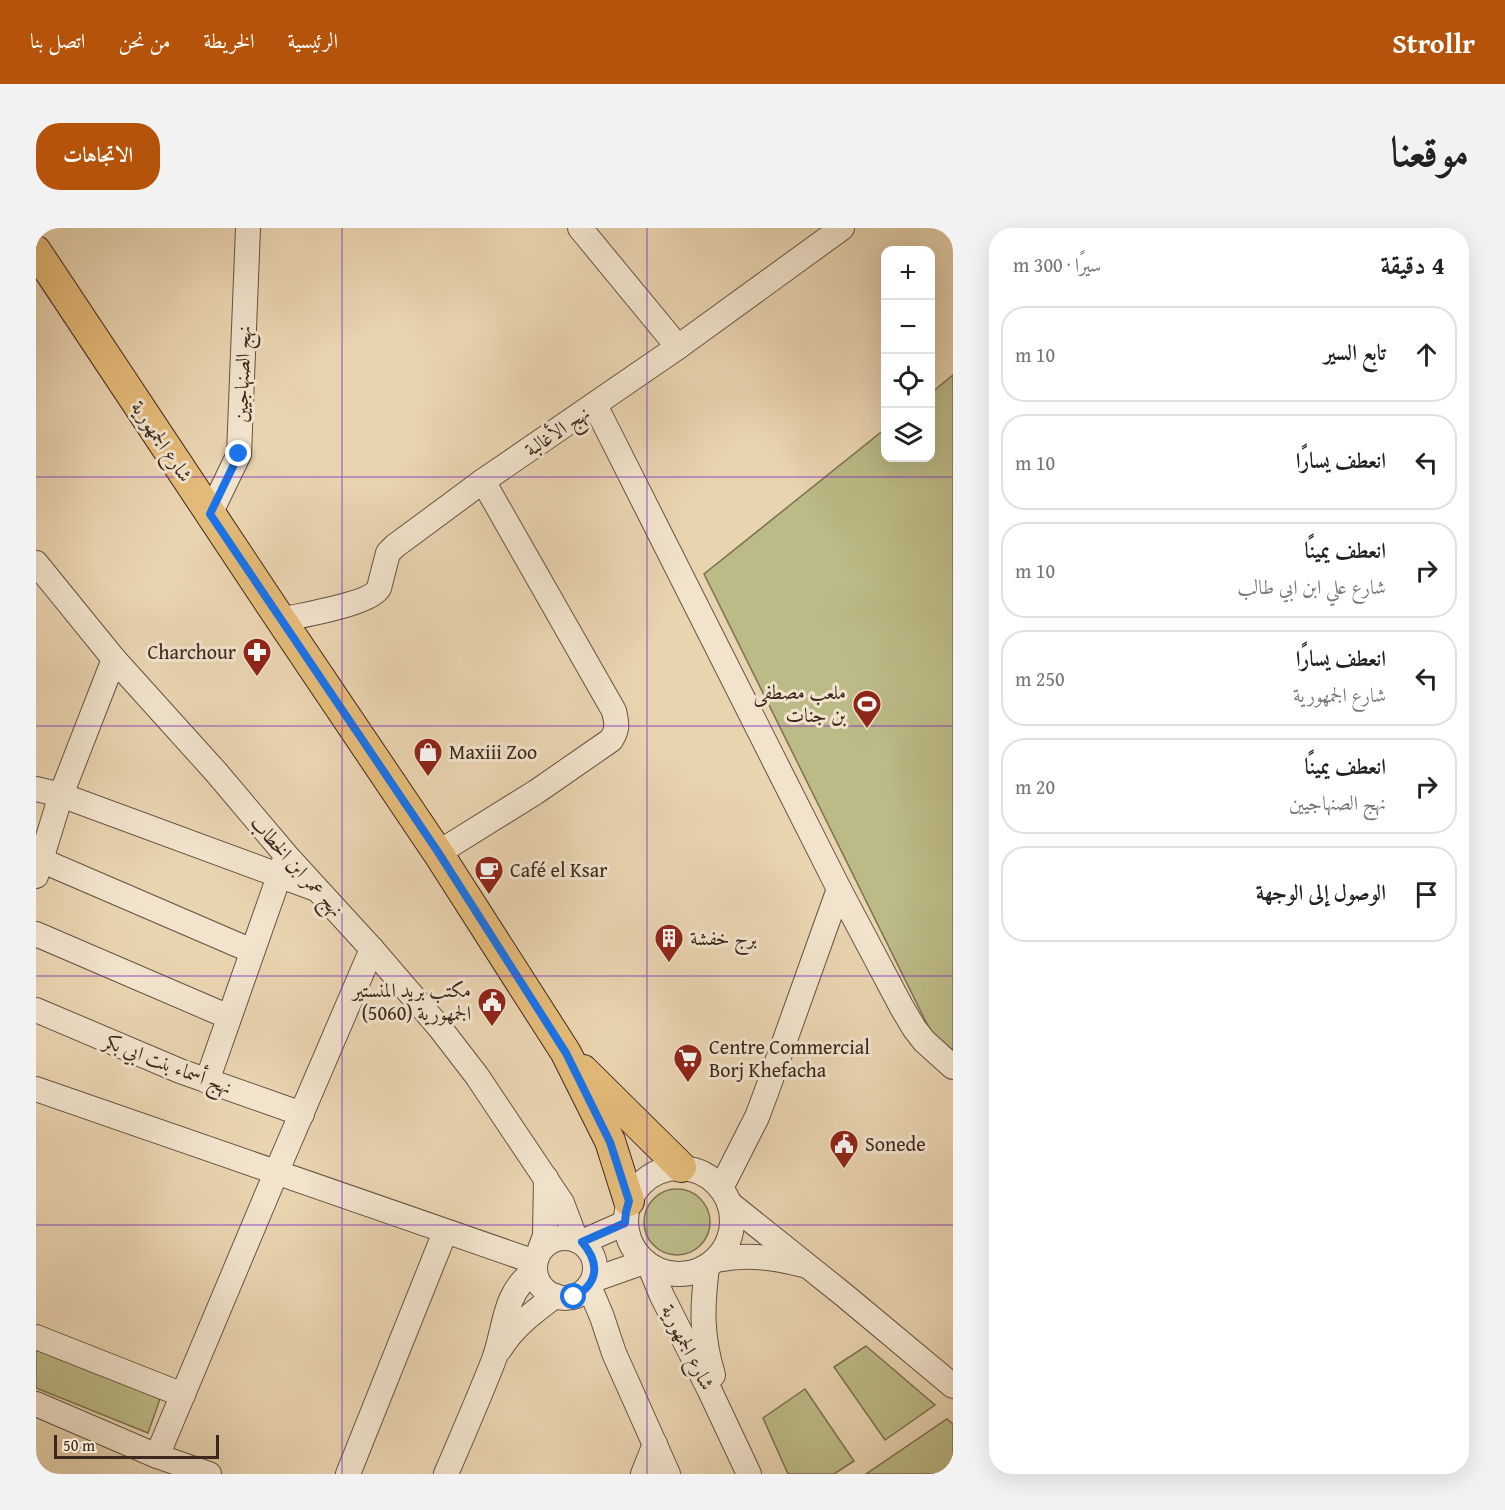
<!DOCTYPE html>
<html lang="ar">
<head>
<meta charset="utf-8">
<style>
	body { margin:0; font-family:"Gentium Book Plus",Amiri,serif; background:#f2f2f2; color:#222; direction:rtl }
	.controls { position:absolute; right:18px; top:18px; display:grid; overflow:hidden; border-radius:12px; box-shadow:0 6px 24px #0002 }
	.controls button { width:54px; height:54px; display:grid; place-items:center; padding:0; border:0; border-bottom:2px solid #e0e0e0; background:#fff; color:#222; font:30px sans-serif }
	.scale { position:absolute; left:18px; bottom:15px; width:165px; box-sizing:border-box; padding-left:6px; border:3px solid #3c271e; border-top:0; font-size:16px; line-height:21px; white-space:nowrap; color:#3c271e; -webkit-text-stroke:4px #f1e3cc; paint-order:stroke }
	.stop { position:absolute; width:18px; height:18px; margin:-14px; border:4px solid #1a73e8; border-radius:50%; background:#fff }
	.stop.end { background:#1a73e8; border-color:#fff; box-shadow:0 2px 6px #0008 }
	.list { margin:0; padding:0; list-style:none }
	h2 { display:flex; justify-content:space-between; align-items:center; height:78px; margin:0; padding:0 24px; font-size:26px }
	h2 small { font-size:20px; font-weight:400; color:#767676 }
	.list li { display:grid; grid-template-columns:39px 1fr auto; gap:18px; align-items:center; box-sizing:border-box; height:96px; margin:0 12px 12px; padding:0 12px; border:2px solid #e0e0e0; border-radius:24px }
	.list b { display:block; font-size:22px; white-space:nowrap }
	.list p { margin:0; font-size:20px; white-space:nowrap; color:#767676 }
	.list em { font-size:20px; font-style:normal; color:#767676 }
	.icon { flex:none; width:33px; height:33px; fill:none; stroke:currentColor; stroke-width:2; stroke-linecap:round; stroke-linejoin:round }
	.map { position:relative; flex:none; width:917px; height:1246px; overflow:hidden; direction:ltr; border-radius:24px }
	header { display:flex; align-items:center; gap:36px; box-sizing:border-box; height:84px; padding:0 30px; background:#b45309; color:#fff }
	header strong { font-size:28px }
	nav { display:flex; gap:33px; margin-inline-start:auto; font-size:21px }
	.intro { display:flex; align-items:center; justify-content:space-between; box-sizing:border-box; height:144px; padding:0 36px }
	h1 { margin:0; font-size:42px }
	.button { padding:15px 27px; border-radius:24px; background:#b45309; color:#fff; font-size:21px; font-weight:700 }
	main { display:flex; gap:36px; padding:0 36px }
	aside { flex:1; background:#fff; border-radius:24px; box-shadow:0 6px 24px #0002 }
	.map>svg:first-child { display:block }
</style>
</head>
<body>
<header>
<strong>Strollr</strong>
<nav><a>الرئيسية</a><a>الخريطة</a><a>من نحن</a><a>اتصل بنا</a></nav>
</header>
<div class="intro"><h1>موقعنا</h1><a class="button">الاتجاهات</a></div>
<main>
<aside>
<h2>4 دقيقة<small>سيرًا · 300 m</small></h2>
<ul class="list">
<li><svg class="icon" aria-label="ahead" viewBox="0 0 24 24"><path d="M12 20V5M6 11l6-6 6 6"/></svg><div><b>تابع السير</b></div><em>10 m</em></li>
<li><svg class="icon" aria-label="left" viewBox="0 0 24 24"><path d="M17 20v-9H6M10 6l-5 5 5 5"/></svg><div><b>انعطف يسارًا</b></div><em>10 m</em></li>
<li><svg class="icon" aria-label="right" viewBox="0 0 24 24"><path d="M7 20v-9h11M14 6l5 5-5 5"/></svg><div><b>انعطف يمينًا</b><p>شارع علي ابن ابي طالب</p></div><em>10 m</em></li>
<li><svg class="icon" aria-label="left" viewBox="0 0 24 24"><path d="M17 20v-9H6M10 6l-5 5 5 5"/></svg><div><b>انعطف يسارًا</b><p>شارع الجمهورية</p></div><em>250 m</em></li>
<li><svg class="icon" aria-label="right" viewBox="0 0 24 24"><path d="M7 20v-9h11M14 6l5 5-5 5"/></svg><div><b>انعطف يمينًا</b><p>نهج الصنهاجيين</p></div><em>20 m</em></li>
<li><svg class="icon" aria-label="arrive" viewBox="0 0 24 24"><path d="M6 21V4h12l-3 4 3 4H6"/></svg><div><b>الوصول إلى الوجهة</b></div></li>
</ul>
</aside>
<div class="map">
<svg width="917" height="1246" viewBox="0 0 917 1246">
	<rect width="100%" height="100%" fill="#e9d4b0"/>
	<filter id="stains"><feTurbulence type="fractalNoise" baseFrequency=".00333" numOctaves="4"/><feColorMatrix values="0 0 0 0 .2 0 0 0 0 .09 0 0 0 0 .02 0 0 0 .5 -.17"/></filter>
	<radialGradient id="worn" r=".72"><stop offset=".6" stop-color="#630" stop-opacity="0"/><stop offset="1" stop-color="#630" stop-opacity=".3"/></radialGradient>
	<g fill="#bcbb87" stroke="#7c7152" stroke-width="1.5">
		<path d="M917,147V827L898,810L668,346L849,201L850,230H894L895,165Z"/>
		<circle cx="641" cy="994" r="33"/>
		<path d="M0,1117L124,1171L112,1205L0,1160Z"/>
		<path d="M830,1118L899,1177L849,1212L798,1139Z"/>
		<path d="M769,1161L818,1233L798,1246H752L727,1190Z"/>
		<path d="M911,1191L917,1196V1246H830Z"/>
	</g>
	<g fill="none" stroke-linecap="round" stroke-linejoin="round">
		<g stroke="#675242" stroke-width="26">
			<g id="minor">
				<path d="M544,0L642,119"/>
				<path d="M559,177L803,661L865,778L878,800L888,813L917,839"/>
				<path d="M174,286L203,226L212,0"/>
				<path d="M0,335L78,431L180,544L250,627L336,721L404,800L441,848L526,975L540,1012"/>
				<path d="M245,392C265,387 335,376 343,360L352,325L359,318L447,253L642,119L806,0"/>
				<path d="M0,561L25,567L280,661"/>
				<path d="M402,625L500,564L575,512C582,501 581,496 578,483L447,253"/>
				<path d="M0,630L216,723"/>
				<path d="M0,648L25,567L78,431"/>
				<path d="M0,706L193,789"/>
				<path d="M0,782L144,843L266,886"/>
				<path d="M171,853L248,634"/>
				<path d="M0,861L499,1034"/>
				<circle cx="643" cy="993" r="53"/>
				<path d="M685,960L721,889L730,865L803,661"/>
				<path d="M693,975L808,1067L917,1158"/>
				<circle cx="529" cy="1040" r="30"/>
				<path d="M546,1014L589,995"/>
				<path d="M504,1021L509,1008L510,950"/>
				<path d="M680,1032C712,1026 736,1029 767,1037"/>
				<path d="M614,1039L626,1068L673,1161L713,1246"/>
				<path d="M671,1039C666,1080 665,1107 677,1147"/>
				<path d="M557,1052L608,1034"/>
				<path d="M553,1058L566,1089L578,1125L632,1246"/>
				<path d="M0,1109L147,1167"/>
				<path d="M464,1121C478,1098 498,1084 519,1068"/>
				<path d="M0,1176L121,1228L173,1246"/>
				<path d="M121,1228L240,945L336,721"/>
				<path d="M312,1246L409,1004"/>
				<path d="M410,1246C426,1209 442,1172 457,1134C470,1101 466,1066 498,1043"/>
				<path d="M607,1246L619,1216"/>
			</g>
		</g>
		<g stroke="#3c271e" stroke-width="32">
			<g id="major">
				<path d="M0,23L245,392L402,625L530,825L574,913L593,973"/>
				<path d="M547,842L645,939"/>
			</g>
		</g>
		<use href="#minor" stroke="#f1e3cc" stroke-width="24"/>
		<use href="#major" stroke="#e4ba78" stroke-width="30"/>
	</g>
	<g fill="none" stroke-linecap="round" stroke-linejoin="round">
		<path stroke="#1a73e8" stroke-width="8" d="M203,226L174,286L402,624L530,825L574,914L593,973L590,984L589,995L546,1014C564,1035 563,1055 538,1069"/>
	</g>
	<path fill="none" stroke="#7b2cbf" stroke-width="1.5" stroke-opacity="0.55" d="M306,0V1246M611,0V1246M0,249H917M0,498H917M0,748H917M0,997H917"/>
	<defs>
		<g id="pharmacy-pin" transform="scale(1.5)"><path d="M0 17L-7.5 6A9.5 9.5 0 1 1 7.5 6Z" fill="#8f2418" stroke="#f1e3cc"/><path d="M-2-6h4v4h4v4h-4v4h-4v-4h-4v-4h4Z" fill="#fff"/></g>
		<g id="stadium-pin" transform="scale(1.5)"><path d="M0 17L-7.5 6A9.5 9.5 0 1 1 7.5 6Z" fill="#8f2418" stroke="#f1e3cc"/><path d="M0-5a6.5 5 0 1 0 0 10a6.5 5 0 1 0 0-10ZM-3.5-1.8h7v3.6h-7Z" fill="#fff"/></g>
		<g id="shop-pin" transform="scale(1.5)"><path d="M0 17L-7.5 6A9.5 9.5 0 1 1 7.5 6Z" fill="#8f2418" stroke="#f1e3cc"/><path d="M-5-2.5h2.3a2.7 3.5 0 0 1 5.4 0H5L5.5 6h-11ZM-1.5-2.5h3a1.5 2.3 0 0 0-3 0Z" fill="#fff"/></g>
		<g id="cafe-pin" transform="scale(1.5)"><path d="M0 17L-7.5 6A9.5 9.5 0 1 1 7.5 6Z" fill="#8f2418" stroke="#f1e3cc"/><path d="M-5.5-4.5H6V0H3Q3 3.5 0 3.5H-2.5Q-5.5 3.5-5.5 0ZM3-3.2v2h1.7v-2ZM-6 4.5H4V6H-6Z" fill="#fff"/></g>
		<g id="building-pin" transform="scale(1.5)"><path d="M0 17L-7.5 6A9.5 9.5 0 1 1 7.5 6Z" fill="#8f2418" stroke="#f1e3cc"/><path d="M-4-6H4V6H1V3H-1V6H-4ZM-2.5-4.3h1.7v1.8h-1.7ZM.8-4.3h1.7v1.8H.8ZM-2.5-1h1.7V.8h-1.7ZM.8-1h1.7V.8H.8Z" fill="#fff"/></g>
		<g id="civic-pin" transform="scale(1.5)"><path d="M0 17L-7.5 6A9.5 9.5 0 1 1 7.5 6Z" fill="#8f2418" stroke="#f1e3cc"/><path d="M-.6-6.5H3V-4.5H.6V-3L4-1V1h2V6H-6V1h2V-1L-.6-3ZM-1.2 2.5V6h2.4V2.5Z" fill="#fff"/></g>
		<g id="supermarket-pin" transform="scale(1.5)"><path d="M0 17L-7.5 6A9.5 9.5 0 1 1 7.5 6Z" fill="#8f2418" stroke="#f1e3cc"/><path d="M-6-5.5h2.5l.6 2H6L4.5 2H-2.5L-4.4-4H-6ZM-1.5 3.2a1.3 1.3 0 1 0 .1 0ZM3 3.2a1.3 1.3 0 1 0 .1 0Z" fill="#fff"/></g>
	</defs>
	<g fill-rule="evenodd">
		<use href="#pharmacy-pin" x="221" y="424"/>
		<use href="#stadium-pin" x="831" y="476"/>
		<use href="#shop-pin" x="392" y="524"/>
		<use href="#cafe-pin" x="453" y="642"/>
		<use href="#building-pin" x="633" y="710"/>
		<use href="#civic-pin" x="456" y="774"/>
		<use href="#supermarket-pin" x="652" y="830"/>
		<use href="#civic-pin" x="808" y="916"/>
	</g>
	<g text-anchor="middle" stroke-width="6" stroke-linejoin="round" paint-order="stroke">
		<g font-size="20" fill="#3c271e" stroke="#f1e3cc">
			<text transform="translate(206 146) rotate(-88)" y="7">نهج الصنهاجيين</text>
			<text transform="translate(521 203) rotate(-34)" y="7">نهج الأغالبة</text>
			<text transform="translate(126 213) rotate(56)" y="7">شارع الجمهورية</text>
			<text transform="translate(261 638) rotate(48)" y="7">نهج عمر ابن الخطاب</text>
			<text transform="translate(132 836) rotate(21)" y="7">نهج أسماء بنت ابي بكر</text>
			<text transform="translate(652 1119) rotate(63)" y="7">شارع الجمهورية</text>
		</g>
		<g font-size="20" fill="#3c271e" stroke="#f1e3cc" text-anchor="start">
			<text x="200" y="431" text-anchor="end">Charchour</text>
			<text x="810" y="471" text-anchor="end">ملعب مصطفى<tspan x="810" dy="23">بن جنات</tspan></text>
			<text x="413" y="531">Maxiii Zoo</text>
			<text x="474" y="649">Café el Ksar</text>
			<text x="654" y="717">برج خفشة</text>
			<text x="435" y="769" text-anchor="end">مكتب بريد المنستير<tspan x="435" dy="23">الجمهورية (5060)</tspan></text>
			<text x="673" y="826">Centre Commercial<tspan x="673" dy="23">Borj Khefacha</tspan></text>
			<text x="829" y="923">Sonede</text>
		</g>
	</g>
	<rect width="100%" height="100%" filter="url(#stains)"/>
	<rect width="100%" height="100%" fill="url(#worn)"/>
</svg>
<div class="controls">
<button>+</button>
<button>−</button>
<button><svg class="icon" aria-label="locate" viewBox="0 0 24 24"><circle cx="12" cy="12" r="6"/><path d="M12 2v4M12 18v4M2 12h4M18 12h4"/></svg></button>
<button><svg class="icon" aria-label="layers" viewBox="0 0 24 24"><path d="M12 4l9 5-9 5-9-5zM3 14l9 5 9-5"/></svg></button>
</div>
<div class="scale">50 m</div>
<div class="stop" style="left:538px;top:1069px"></div>
<div class="stop end" style="left:203px;top:226px"></div>
</div>
</main>
</body>
</html>
